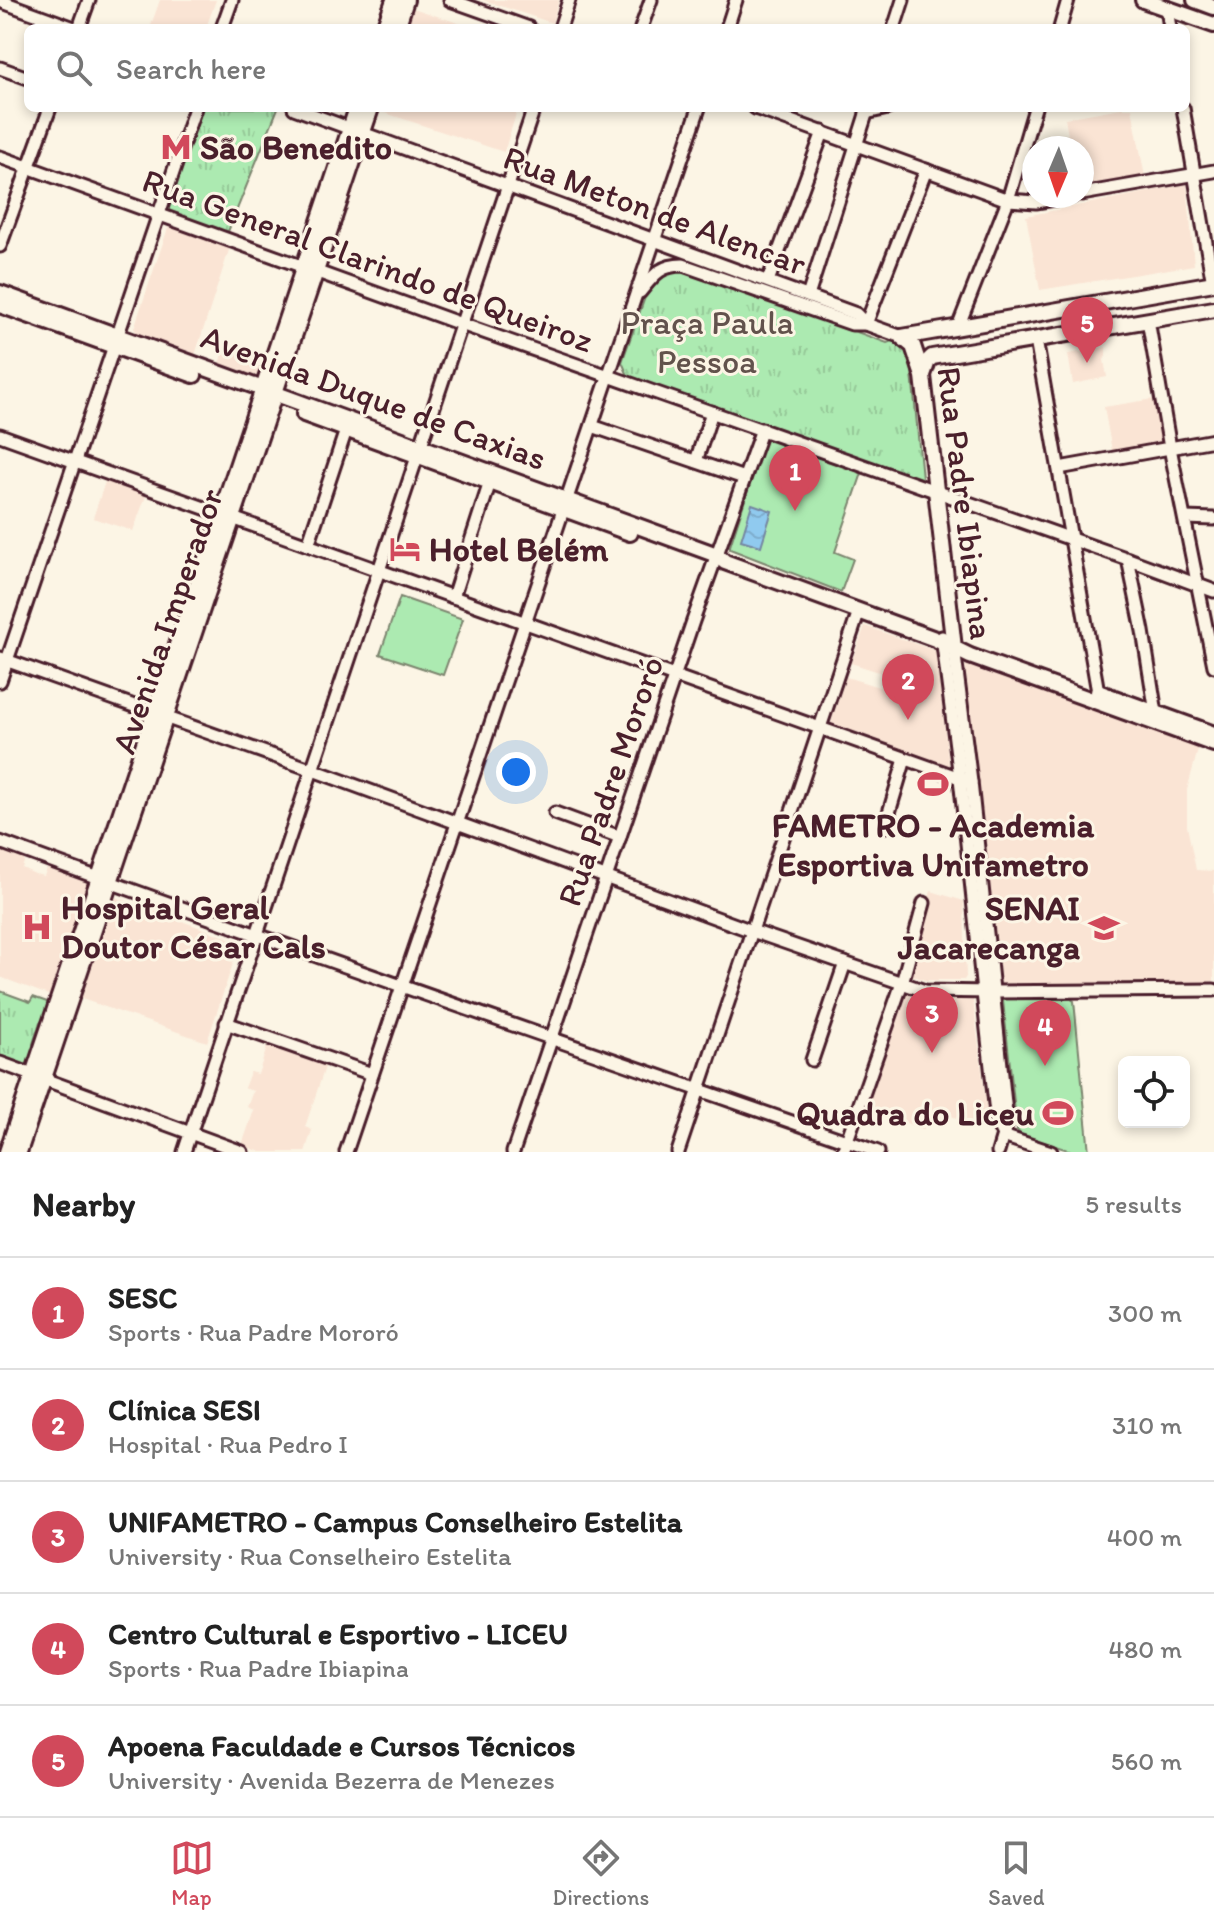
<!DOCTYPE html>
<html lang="en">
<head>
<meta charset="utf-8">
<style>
	body { margin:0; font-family:Itim,sans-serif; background:#f2f2f2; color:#222 }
	.controls { position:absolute; right:24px; bottom:24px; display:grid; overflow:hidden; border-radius:12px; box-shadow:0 4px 12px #0003 }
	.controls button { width:72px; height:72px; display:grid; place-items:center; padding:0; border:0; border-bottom:2px solid #e0e0e0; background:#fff; color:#222; font:40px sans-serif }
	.compass { position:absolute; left:1022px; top:136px; width:72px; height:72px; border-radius:50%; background:#fff; box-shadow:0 4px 12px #0003; rotate:182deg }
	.you { position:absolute; left:516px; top:772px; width:28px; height:28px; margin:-20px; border:6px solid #fff; border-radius:50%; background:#1a73e8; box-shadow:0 0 0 12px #1a73e833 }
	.badge { display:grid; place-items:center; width:52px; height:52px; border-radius:50%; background:#d1495b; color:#fff; font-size:26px; font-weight:700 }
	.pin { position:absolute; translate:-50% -66px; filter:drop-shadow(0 2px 4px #0008) }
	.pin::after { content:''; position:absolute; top:42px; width:28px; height:24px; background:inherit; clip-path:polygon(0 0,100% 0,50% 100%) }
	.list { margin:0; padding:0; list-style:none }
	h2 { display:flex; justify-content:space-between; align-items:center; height:104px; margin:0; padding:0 32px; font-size:34px }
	h2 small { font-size:26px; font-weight:400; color:#767676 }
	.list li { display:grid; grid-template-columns:52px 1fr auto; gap:24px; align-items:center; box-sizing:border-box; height:112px; padding:0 32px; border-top:2px solid #e0e0e0 }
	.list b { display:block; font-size:30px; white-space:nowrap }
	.list p { margin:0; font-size:26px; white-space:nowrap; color:#767676 }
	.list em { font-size:26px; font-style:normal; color:#767676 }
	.icon { flex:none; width:44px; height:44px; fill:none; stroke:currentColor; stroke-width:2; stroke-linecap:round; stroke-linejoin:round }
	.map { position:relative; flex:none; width:1214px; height:1152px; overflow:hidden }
	.search { position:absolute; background:#fff; box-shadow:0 4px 12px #0003; left:24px; right:24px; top:24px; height:88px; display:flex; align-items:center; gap:20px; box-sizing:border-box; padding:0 28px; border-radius:12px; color:#767676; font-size:30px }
	.sheet { height:664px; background:#fff }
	nav { display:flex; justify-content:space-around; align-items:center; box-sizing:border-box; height:112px; border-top:2px solid #e0e0e0; background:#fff; font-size:22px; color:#767676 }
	nav a { display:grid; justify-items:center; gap:4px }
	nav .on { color:#d1495b }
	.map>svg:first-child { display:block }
</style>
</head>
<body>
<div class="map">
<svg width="1214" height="1152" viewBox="0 0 1214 1152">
	<defs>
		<pattern id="grass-tufts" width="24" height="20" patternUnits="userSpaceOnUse" patternTransform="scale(2)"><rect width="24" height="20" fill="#aceab1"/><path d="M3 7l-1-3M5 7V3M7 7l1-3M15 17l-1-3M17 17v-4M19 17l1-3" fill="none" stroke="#96c898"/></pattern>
		<pattern id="water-waves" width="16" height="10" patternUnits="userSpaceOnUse" patternTransform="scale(2)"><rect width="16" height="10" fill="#90caef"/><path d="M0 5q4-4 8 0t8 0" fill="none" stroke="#7eadcd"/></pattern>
	</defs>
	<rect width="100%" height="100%" fill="#fcf5e5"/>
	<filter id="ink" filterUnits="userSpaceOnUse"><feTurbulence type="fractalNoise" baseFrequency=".0125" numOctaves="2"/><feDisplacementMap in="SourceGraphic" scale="16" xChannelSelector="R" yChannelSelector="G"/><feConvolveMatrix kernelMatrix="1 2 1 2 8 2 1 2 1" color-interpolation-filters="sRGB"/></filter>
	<g filter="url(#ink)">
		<g fill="#fae4d4">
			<path d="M160,0H216L206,28H150Z"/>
			<path d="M483,0H559L552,23Z"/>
			<path d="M410,7L473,28H403Z"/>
			<path d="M377,108H518L504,152L376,110Z"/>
			<path d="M1121,108H1132L1145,177L1082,188V148H1070L1065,118Z"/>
			<path d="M1187,184L1194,265L1040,290L1026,216Z"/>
			<path d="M174,227L230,247L195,355L137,334L134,328L168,228Z"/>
			<path d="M226,343L265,357L257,377L219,364Z"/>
			<path d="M1106,347V356L1104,360L1107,377L1073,384L1068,354Z"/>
			<path d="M1154,399L1161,439L1159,443L1112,451L1104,407Z"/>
			<path d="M106,479L147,493L133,531L93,518Z"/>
			<path d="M865,626L936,651L949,765L948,766L834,727L831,722L846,677L902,694L904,682L901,679L851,663Z"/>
			<path d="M965,664L1199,746L1187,790V826L1196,870L1214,871V984H1001Z"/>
			<path d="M0,850L25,859L22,868L35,874L44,876L48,866L89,881L51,996L0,977Z"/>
			<path d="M931,891L964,901L966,977L964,980H925L906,973Z"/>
			<path d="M112,896L240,942L207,1042L79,998Z"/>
			<path d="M902,992L973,1000L989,1126L946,1115L939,1126L926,1124L923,1130L867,1106Z"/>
			<path d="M268,1044L326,1064L305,1127L312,1130L305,1152H261L242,1145L254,1110L247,1107L253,1091L244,1088L250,1072L258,1074Z"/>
		</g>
		<g fill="url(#grass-tufts)" stroke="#7b846e" stroke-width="2">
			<path d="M202,108H278L227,234L168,213L167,209Z"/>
			<path d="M686,270L887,343L892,341L904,347L910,352L922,478L915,479L629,378L622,362L649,286L663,271Z"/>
			<path d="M0,991L30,1002L33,997L50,1003L47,1021L40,1022L33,1044L37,1049L31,1066L27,1069L0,1060Z"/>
		</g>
		<g fill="#aceab1" stroke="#7b846e" stroke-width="2">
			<path d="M765,438L862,473L835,552L853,559L841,592L730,549V546Z"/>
			<path d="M400,597L463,619L443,675L380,654Z"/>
			<path d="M1005,999H1071L1074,1001L1089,1152H1074L1021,1135L1017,1130L1003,1001Z"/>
		</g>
		<path fill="url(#water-waves)" stroke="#7486a1" stroke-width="2" d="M752,504L772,511L761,546L741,540Z"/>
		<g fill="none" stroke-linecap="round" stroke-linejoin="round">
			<g stroke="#4a1f2b" stroke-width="17">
				<g id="minor">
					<path d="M450,0L529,28"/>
					<path d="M0,1L74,28"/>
					<path d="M1167,8L1170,28"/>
					<path d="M79,28L89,0"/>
					<path d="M222,28L232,0"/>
					<path d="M560,28L569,0"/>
					<path d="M641,28L651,0"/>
					<path d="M727,28L736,0"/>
					<path d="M894,28L903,0"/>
					<path d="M1060,28L1068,0"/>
					<path d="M0,68L28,78"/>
					<path d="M294,108L856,314L866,324L902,337"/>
					<path d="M755,108L1008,200L1036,202L1073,196"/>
					<path d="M1183,108L1213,284"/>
					<path d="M866,113L888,108"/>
					<path d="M0,157L461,324L1128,559L1214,591"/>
					<path d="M1082,194L1214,171"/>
					<path d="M0,246L50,108"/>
					<path d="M768,281L823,132"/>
					<path d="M640,292C654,275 660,265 683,265L852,324H866"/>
					<path d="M808,296L868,108"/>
					<path d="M1148,320L1170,448L1214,666"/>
					<path d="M866,324L926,170"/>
					<path d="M958,327L1008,200L1035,108"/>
					<path d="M1036,340L1098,692"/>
					<path d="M592,426L744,478"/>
					<path d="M0,435L971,782"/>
					<path d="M696,461L712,412"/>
					<path d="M1059,468L1214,440"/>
					<path d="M1185,518L1214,519"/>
					<path d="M308,545L346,430"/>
					<path d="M1128,559L1143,631L1156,713"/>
					<path d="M453,597L490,482"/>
					<path d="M942,637L960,778L997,1123L1003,1135"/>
					<path d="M954,648L971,782L1007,1122L998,1152"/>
					<path d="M0,658L313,770L752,931L925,991L993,992L1214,990"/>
					<path d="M0,681L195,108"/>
					<path d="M555,813L620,837"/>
					<path d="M885,826L905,759"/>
					<path d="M0,842C291,949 585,1050 878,1152"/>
					<path d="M226,1023L372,1074"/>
					<path d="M812,1060L845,963"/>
					<path d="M0,1063L242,1152"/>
					<path d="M1003,1136L1051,1152"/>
					<path d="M184,1152L534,108"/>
					<path d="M346,1152L699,108"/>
					<path d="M513,1152L693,621L762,429"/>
					<path d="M678,1152L859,611"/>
					<path d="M843,1152L902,983L924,903"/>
				</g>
			</g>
			<g stroke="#4a1f2b" stroke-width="20">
				<g id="major">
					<path d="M1143,0L1214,25"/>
					<path d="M1195,0L1214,7"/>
					<path d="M384,28L394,0"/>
					<path d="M397,28L406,0"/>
					<path d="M0,293L717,555L725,562L935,639L970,656L1214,744"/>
					<path d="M0,305L194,375"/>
					<path d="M902,337L913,346L923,376L954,648"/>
					<path d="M902,337L1214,283"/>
					<path d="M923,375L928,361L932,357L1214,309"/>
					<path d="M304,414L630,533"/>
					<path d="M1098,692L1214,734"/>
					<path d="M7,1152L357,108"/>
					<path d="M19,1152L371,108"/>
				</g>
			</g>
			<use href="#minor" stroke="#fcf5e5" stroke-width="11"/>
			<use href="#major" stroke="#fcf5e5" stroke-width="14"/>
		</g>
	</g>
	<defs>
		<g id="metro-bare" transform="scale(2.4)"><path d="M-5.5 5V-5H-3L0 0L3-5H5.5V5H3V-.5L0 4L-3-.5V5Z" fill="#d1495b" stroke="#fcf5e5" stroke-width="2.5" paint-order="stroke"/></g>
		<g id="hotel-bare" transform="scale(2.4)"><path d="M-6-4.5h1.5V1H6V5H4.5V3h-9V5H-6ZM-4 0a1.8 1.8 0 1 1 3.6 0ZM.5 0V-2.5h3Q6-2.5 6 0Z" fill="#d1495b" stroke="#fcf5e5" stroke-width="2.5" paint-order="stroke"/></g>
		<g id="stadium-bare" transform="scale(2.4)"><path d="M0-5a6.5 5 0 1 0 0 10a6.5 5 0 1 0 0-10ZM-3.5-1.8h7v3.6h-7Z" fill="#d1495b" stroke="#fcf5e5" stroke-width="2.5" paint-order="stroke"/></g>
		<g id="hospital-bare" transform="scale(2.4)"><path d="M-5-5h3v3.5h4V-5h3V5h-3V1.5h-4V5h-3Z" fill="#d1495b" stroke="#fcf5e5" stroke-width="2.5" paint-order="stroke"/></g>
		<g id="university-bare" transform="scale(2.4)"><path d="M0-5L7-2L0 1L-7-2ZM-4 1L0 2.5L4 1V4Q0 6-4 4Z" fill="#d1495b" stroke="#fcf5e5" stroke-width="2.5" paint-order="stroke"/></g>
	</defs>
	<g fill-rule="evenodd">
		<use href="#metro-bare" x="176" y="147"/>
		<use href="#hotel-bare" x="405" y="549"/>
		<use href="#stadium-bare" x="933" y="784"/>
		<use href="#hospital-bare" x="37" y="927"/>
		<use href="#university-bare" x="1104" y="928"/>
		<use href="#stadium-bare" x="1058" y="1113"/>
	</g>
	<g text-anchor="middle" stroke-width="6" stroke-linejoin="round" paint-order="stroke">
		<g font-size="34" font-weight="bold" fill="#4a1f2b" stroke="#fcf5e5" text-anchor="start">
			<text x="200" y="159">São Benedito</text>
			<text x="429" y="561">Hotel Belém</text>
			<text x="933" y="837" text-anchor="middle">FAMETRO - Academia<tspan x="933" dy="39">Esportiva Unifametro</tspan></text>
			<text x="61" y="919">Hospital Geral<tspan x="61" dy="39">Doutor César Cals</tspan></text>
			<text x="1080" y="920" text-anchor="end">SENAI<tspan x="1080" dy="39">Jacarecanga</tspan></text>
			<text x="1034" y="1125" text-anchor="end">Quadra do Liceu</text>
		</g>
		<g font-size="34" fill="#4a1f2b" stroke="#fcf5e5">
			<text transform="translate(655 210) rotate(20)" y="12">Rua Meton de Alencar</text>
			<text transform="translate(368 260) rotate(20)" y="12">Rua General Clarindo de Queiroz</text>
			<text transform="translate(374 397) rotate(20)" y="12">Avenida Duque de Caxias</text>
			<text transform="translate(966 503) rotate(83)" y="12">Rua Padre Ibiapina</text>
			<text transform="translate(167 621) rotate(-71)" y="12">Avenida Imperador</text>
			<text transform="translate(610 781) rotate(-71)" y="12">Rua Padre Mororó</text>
		</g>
		<g font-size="34" fill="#62524c" stroke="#fcf5e5">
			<text x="707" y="334">Praça Paula<tspan x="707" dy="39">Pessoa</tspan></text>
		</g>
	</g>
</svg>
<div class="controls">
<button><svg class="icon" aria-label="locate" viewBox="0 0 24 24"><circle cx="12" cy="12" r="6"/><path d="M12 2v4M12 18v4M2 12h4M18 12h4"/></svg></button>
</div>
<svg class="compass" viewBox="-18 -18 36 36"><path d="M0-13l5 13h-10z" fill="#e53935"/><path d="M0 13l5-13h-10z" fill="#767676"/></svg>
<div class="you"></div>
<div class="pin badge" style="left:795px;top:511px">1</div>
<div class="pin badge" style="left:908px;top:720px">2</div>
<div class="pin badge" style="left:932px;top:1053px">3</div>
<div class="pin badge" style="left:1045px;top:1066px">4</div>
<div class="pin badge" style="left:1087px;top:363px">5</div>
<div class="search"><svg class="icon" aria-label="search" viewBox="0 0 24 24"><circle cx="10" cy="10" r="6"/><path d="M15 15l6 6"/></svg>Search here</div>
</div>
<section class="sheet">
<h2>Nearby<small>5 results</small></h2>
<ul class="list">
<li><span class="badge">1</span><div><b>SESC</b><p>Sports · Rua Padre Mororó</p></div><em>300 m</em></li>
<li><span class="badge">2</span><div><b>Clínica SESI</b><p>Hospital · Rua Pedro I</p></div><em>310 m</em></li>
<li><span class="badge">3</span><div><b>UNIFAMETRO - Campus Conselheiro Estelita</b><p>University · Rua Conselheiro Estelita</p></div><em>400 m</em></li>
<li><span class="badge">4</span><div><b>Centro Cultural e Esportivo - LICEU</b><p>Sports · Rua Padre Ibiapina</p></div><em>480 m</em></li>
<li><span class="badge">5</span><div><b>Apoena Faculdade e Cursos Técnicos</b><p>University · Avenida Bezerra de Menezes</p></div><em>560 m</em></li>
</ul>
</section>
<nav>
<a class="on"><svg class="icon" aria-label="map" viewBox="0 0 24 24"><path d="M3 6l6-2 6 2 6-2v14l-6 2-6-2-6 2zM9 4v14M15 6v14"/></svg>Map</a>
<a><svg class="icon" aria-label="directions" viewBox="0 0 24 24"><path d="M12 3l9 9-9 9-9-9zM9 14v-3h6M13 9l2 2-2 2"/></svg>Directions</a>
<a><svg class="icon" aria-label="saved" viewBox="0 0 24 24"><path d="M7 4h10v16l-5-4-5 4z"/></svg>Saved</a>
</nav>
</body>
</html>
